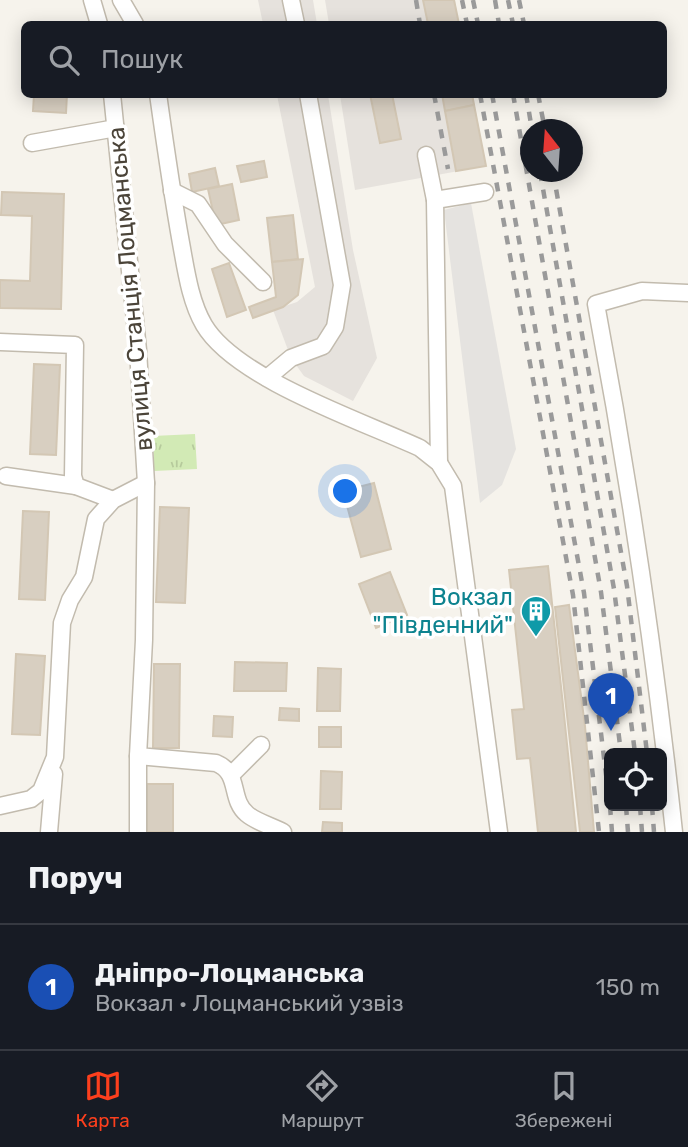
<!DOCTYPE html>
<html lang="uk">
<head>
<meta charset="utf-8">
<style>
	body { margin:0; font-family:Rubik,sans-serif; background:#20242c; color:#f1f3f6 }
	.controls { position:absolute; right:21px; bottom:21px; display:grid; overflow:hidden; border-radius:10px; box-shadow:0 4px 18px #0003 }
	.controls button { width:63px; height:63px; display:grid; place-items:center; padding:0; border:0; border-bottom:2px solid #363941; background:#171b24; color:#f1f3f6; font:35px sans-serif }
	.compass { position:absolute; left:520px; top:119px; width:63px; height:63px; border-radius:50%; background:#171b24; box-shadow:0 4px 18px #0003; rotate:343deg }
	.you { position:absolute; left:346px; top:492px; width:24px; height:24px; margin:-18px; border:5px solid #fff; border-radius:50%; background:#1a73e8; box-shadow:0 0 0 10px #1a73e833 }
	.badge { display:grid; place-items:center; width:46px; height:46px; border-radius:50%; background:#fc3f1d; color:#fff; font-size:23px; font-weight:700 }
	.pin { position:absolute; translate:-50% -58px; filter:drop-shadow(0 2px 4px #0008) }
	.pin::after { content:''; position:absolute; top:37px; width:24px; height:21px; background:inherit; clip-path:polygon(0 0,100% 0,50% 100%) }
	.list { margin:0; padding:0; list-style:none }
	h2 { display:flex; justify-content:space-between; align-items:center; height:91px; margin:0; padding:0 28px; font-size:30px }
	h2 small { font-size:23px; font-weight:400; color:#9ea1a6 }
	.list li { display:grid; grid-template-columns:46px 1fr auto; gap:21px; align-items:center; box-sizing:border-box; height:126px; padding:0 28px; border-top:2px solid #363941 }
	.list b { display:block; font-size:26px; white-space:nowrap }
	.list p { margin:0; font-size:23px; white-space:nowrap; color:#9ea1a6 }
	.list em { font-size:23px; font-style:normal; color:#9ea1a6 }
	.icon { flex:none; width:38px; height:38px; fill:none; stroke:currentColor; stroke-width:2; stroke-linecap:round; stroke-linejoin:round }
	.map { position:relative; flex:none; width:688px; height:832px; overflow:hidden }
	.search { position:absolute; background:#171b24; box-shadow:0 4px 18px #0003; left:21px; right:21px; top:21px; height:77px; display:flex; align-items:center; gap:18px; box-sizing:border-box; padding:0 24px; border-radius:10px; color:#9ea1a6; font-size:26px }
	.sheet { height:217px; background:#171b24 }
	nav { display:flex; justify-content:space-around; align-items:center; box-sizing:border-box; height:98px; border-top:2px solid #363941; background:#171b24; font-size:19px; color:#9ea1a6 }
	nav a { display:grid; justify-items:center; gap:4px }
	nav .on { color:#fc3f1d }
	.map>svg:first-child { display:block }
</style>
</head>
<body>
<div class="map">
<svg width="688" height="832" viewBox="0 0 688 832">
	<defs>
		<pattern id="park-tufts" width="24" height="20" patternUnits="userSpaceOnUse" patternTransform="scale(1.75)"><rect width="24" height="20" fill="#d2eab5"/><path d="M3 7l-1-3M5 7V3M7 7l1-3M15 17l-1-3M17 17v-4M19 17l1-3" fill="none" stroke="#b6ca9c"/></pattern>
	</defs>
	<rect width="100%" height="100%" fill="#f6f3ec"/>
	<g fill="#e6e2dd">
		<path d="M258,0H313L317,24H263Z"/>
		<path d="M325,0H455L459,24H329Z"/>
		<path d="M277,95H328L353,250L377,358L353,401L304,376L291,358L273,310L297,302L315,287Z"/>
		<path d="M340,95H473L486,166L355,190Z"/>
	</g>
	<path fill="url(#park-tufts)" d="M195,434L197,469L154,471L153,436Z"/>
	<path fill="#e5e3e0" d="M471,203L516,449L502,485L480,503L444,210Z"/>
	<g fill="#d8cfc1" stroke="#d3c7b4" stroke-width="2">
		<path d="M423,0H454L459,24H428Z"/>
		<path d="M34,94H67L66,113L33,111Z"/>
		<path d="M370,94H392L401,139L380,143Z"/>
		<path d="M442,94H472L474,105L445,111Z"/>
		<path d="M474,105L486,166L456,171L445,111Z"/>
		<path d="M264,161L267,177L241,182L237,166Z"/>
		<path d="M215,168L219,186L192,192L189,174Z"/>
		<path d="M232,184L239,220L216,225L208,189Z"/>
		<path d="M2,192L64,194L61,309L0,308V280L30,281L32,216L1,215Z"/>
		<path d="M293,215L298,259L272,262L267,218Z"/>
		<path d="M303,259L298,295L283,307L253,318L249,307L276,297L272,262Z"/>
		<path d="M229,263L246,310L227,317L212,269Z"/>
		<path d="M34,364L60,365L56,455L30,454Z"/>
		<path d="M374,483L391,549L361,557L343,491Z"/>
		<path d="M160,507L189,508L185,603L156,602Z"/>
		<path d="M23,511L49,512L45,600L19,599Z"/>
		<path d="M548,566L563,705L576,832H538L530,758L517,759L512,710L524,709L509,570Z"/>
		<path d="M390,572L407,615L376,628L359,584Z"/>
		<path d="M569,605L585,726L594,832H580L555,607Z"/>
		<path d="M16,654L45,656L40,735L12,734Z"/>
		<path d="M235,662L287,663L286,691H234Z"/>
		<path d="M154,664H180L179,748H153Z"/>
		<path d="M318,668L341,669L340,711H317Z"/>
		<path d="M280,708L299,709V721L279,720Z"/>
		<path d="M214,716L233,717L232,737L213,736Z"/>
		<rect x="319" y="727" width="22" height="20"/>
		<path d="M321,771L342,772L341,809H320Z"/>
		<rect x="147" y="784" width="26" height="48"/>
		<path d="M323,822L342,823V832H322Z"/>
	</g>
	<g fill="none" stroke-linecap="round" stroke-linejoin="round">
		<g stroke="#c2bbae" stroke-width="19">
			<g id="minor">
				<path d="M92,0L99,24"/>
				<path d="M121,0L135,24"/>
				<path d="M291,0L296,24"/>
				<path d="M112,94L138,350L146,483L144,640L138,756L216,763C241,773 229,799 247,814C256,822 272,826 283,832"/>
				<path d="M158,94C165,144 172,193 181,243C186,270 190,301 204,325C236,379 362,421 420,448L439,463L453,486L499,832"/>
				<path d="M32,143L116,128"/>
				<path d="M426,155L435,200"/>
				<path d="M172,191L198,204L225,244L263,282"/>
				<path d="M0,342L75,345L73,476L76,486L113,500"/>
				<path d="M267,378L291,358L323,346L335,327L342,285L308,94"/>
				<path d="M439,463L435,200L485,192"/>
				<path d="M6,476L76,486"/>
				<path d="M232,774L261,745"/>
				<path d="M0,806L31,799L41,791L55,757L62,623L70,600L84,577L96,519L113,500L146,483"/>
				<path d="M49,832L54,774"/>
				<path d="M138,832V756"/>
				<path d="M674,832C655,655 629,479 596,304L642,291L688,293"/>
			</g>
		</g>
		<use href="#minor" stroke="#fff" stroke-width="16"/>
		<g stroke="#9a9a9a" stroke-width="4.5" stroke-dasharray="9 9" stroke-linecap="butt">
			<path d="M416,0L420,24"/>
			<path d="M462,0L467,24"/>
			<path d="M473,0L478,24"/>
			<path d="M495,0L499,24"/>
			<path d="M508,0L513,24"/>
			<path d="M519,0L524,24"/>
			<path d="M434,94L448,169"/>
			<path d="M480,94L573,595L599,832"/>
			<path d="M492,94L584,593L609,799"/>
			<path d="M513,94L601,592L621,753"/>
			<path d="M526,94L532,130"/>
			<path d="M538,94L545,130"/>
			<path d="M540,172L614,589L635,753"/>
			<path d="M553,172L627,586L647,753"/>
			<path d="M610,806L612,832"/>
			<path d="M626,806L628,832"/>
			<path d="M640,806L642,832"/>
			<path d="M652,806L654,832"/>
		</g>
	</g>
	<defs>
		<g id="building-pin" transform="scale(1.575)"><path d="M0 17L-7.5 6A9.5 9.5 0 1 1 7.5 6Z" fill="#0f9aa8" stroke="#fff"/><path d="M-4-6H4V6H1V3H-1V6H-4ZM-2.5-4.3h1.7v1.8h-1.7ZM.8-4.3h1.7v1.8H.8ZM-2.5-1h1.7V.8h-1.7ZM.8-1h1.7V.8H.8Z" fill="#fff"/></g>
	</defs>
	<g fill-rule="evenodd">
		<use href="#building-pin" x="536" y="611"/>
	</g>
	<g text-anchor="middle" stroke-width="7" stroke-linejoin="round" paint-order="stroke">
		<g font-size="24" fill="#4b4439" stroke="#fff">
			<text transform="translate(130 289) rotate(-95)" y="8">вулиця Станція Лоцманська</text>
		</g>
		<g font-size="24" fill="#0d838f" stroke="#fff" text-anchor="end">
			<text x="513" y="605">Вокзал<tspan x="513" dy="28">"Південний"</tspan></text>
		</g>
	</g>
</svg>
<div class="controls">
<button><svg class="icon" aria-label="locate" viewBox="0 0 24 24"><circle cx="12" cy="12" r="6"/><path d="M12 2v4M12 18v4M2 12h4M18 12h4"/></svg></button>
</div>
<svg class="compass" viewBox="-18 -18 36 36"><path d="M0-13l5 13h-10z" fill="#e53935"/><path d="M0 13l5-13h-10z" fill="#9ea1a6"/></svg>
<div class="you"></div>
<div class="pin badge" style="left:611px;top:731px;background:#1a4fb4">1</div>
<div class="search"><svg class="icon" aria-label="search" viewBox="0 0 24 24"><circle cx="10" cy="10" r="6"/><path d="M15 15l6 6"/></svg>Пошук</div>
</div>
<section class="sheet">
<h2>Поруч<small></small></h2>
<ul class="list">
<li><span class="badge" style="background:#1a4fb4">1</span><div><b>Дніпро-Лоцманська</b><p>Вокзал · Лоцманський узвіз</p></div><em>150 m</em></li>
</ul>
</section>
<nav>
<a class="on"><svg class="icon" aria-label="map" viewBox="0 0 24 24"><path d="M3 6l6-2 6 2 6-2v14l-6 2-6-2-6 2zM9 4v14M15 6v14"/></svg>Карта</a>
<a><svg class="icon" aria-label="directions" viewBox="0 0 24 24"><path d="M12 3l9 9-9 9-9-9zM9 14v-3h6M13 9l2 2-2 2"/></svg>Маршрут</a>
<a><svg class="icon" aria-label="saved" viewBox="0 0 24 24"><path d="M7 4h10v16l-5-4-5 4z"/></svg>Збережені</a>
</nav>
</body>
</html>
